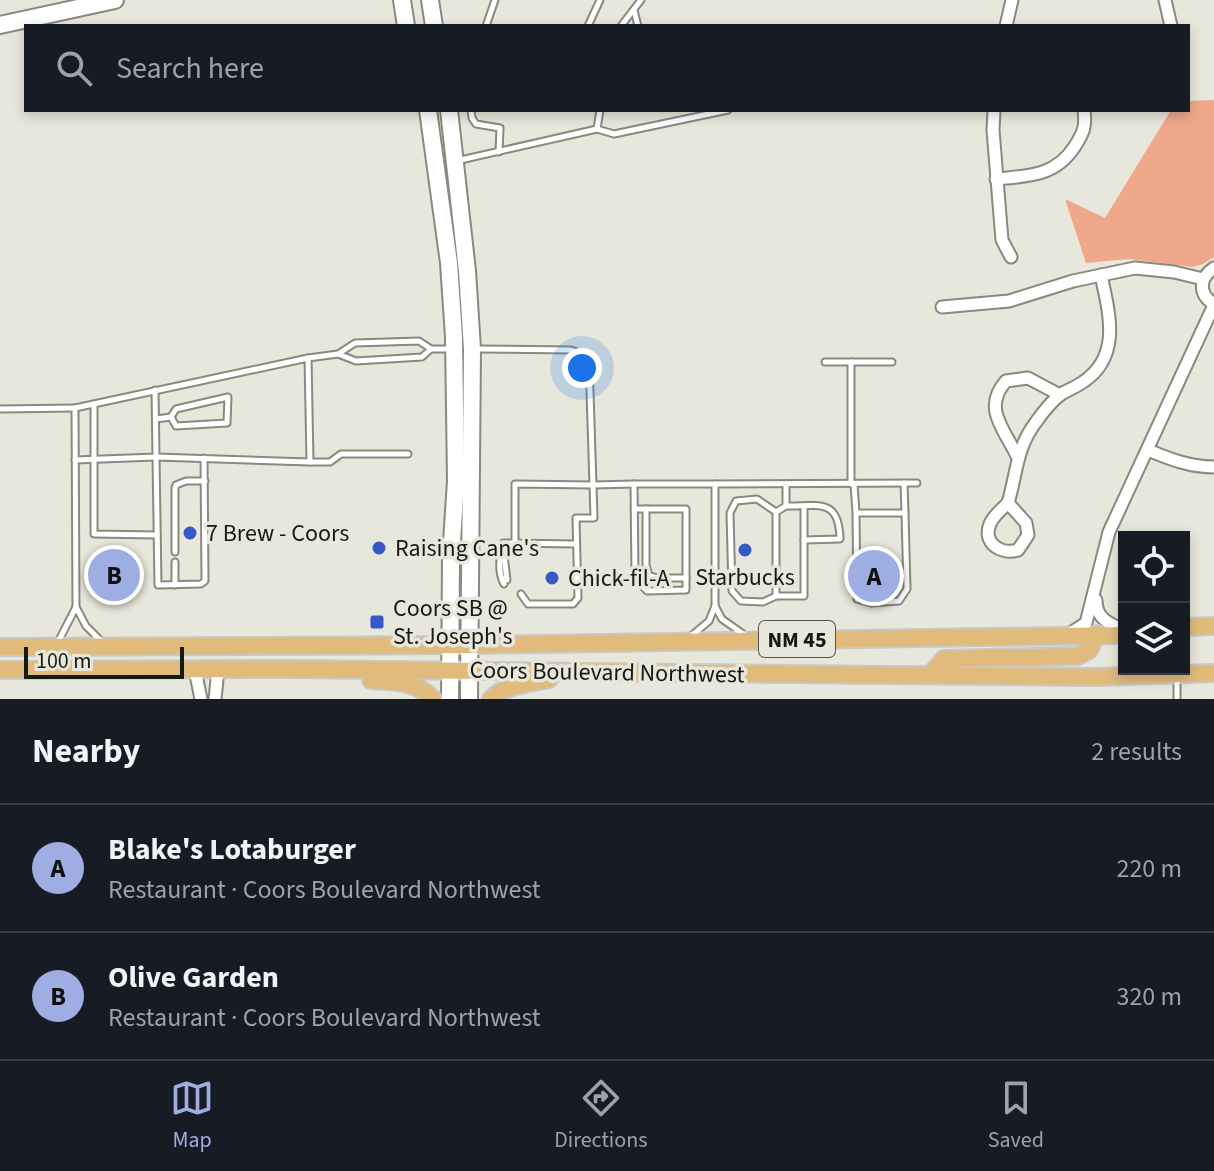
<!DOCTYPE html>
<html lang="en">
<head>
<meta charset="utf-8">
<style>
	body { margin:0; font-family:"Source Sans 3",sans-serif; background:#242831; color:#f1f3f6 }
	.controls { position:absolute; right:24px; bottom:24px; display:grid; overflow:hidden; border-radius:0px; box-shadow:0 4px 12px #0003 }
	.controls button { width:72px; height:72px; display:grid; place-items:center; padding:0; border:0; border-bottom:2px solid #363941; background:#171b24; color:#f1f3f6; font:40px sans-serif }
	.scale { position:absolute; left:24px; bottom:20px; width:160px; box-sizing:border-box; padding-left:8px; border:4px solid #181814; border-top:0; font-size:22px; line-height:28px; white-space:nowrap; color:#181814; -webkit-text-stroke:6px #e7e7db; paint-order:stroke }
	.you { position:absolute; left:582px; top:368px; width:28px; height:28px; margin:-20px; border:6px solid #fff; border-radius:50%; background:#1a73e8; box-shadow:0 0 0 12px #1a73e833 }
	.badge { display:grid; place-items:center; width:52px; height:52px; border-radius:50%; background:#9eade2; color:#111; font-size:26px; font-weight:700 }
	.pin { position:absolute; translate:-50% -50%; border:4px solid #fff; box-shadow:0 2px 8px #0006 }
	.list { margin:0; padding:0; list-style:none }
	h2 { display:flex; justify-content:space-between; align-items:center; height:104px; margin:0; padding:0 32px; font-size:34px }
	h2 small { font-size:26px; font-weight:400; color:#9ea1a6 }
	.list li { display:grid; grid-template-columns:52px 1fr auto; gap:24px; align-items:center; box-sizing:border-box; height:128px; padding:0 32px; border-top:2px solid #363941 }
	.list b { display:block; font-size:30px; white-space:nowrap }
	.list p { margin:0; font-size:26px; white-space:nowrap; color:#9ea1a6 }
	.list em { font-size:26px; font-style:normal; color:#9ea1a6 }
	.icon { flex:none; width:44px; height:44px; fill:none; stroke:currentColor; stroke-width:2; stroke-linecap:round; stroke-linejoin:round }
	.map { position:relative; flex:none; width:1214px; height:699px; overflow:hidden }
	.search { position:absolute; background:#171b24; box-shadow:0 4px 12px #0003; left:24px; right:24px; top:24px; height:88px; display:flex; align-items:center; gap:20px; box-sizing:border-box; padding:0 28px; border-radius:0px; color:#9ea1a6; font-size:30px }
	.sheet { height:360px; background:#171b24 }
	nav { display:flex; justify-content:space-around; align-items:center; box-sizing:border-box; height:112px; border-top:2px solid #363941; background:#171b24; font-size:22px; color:#9ea1a6 }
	nav a { display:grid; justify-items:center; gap:4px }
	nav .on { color:#9eade2 }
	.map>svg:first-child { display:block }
</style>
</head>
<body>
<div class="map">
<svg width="1214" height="699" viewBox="0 0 1214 699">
	<rect width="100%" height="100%" fill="#e7e7db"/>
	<path fill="#f0a88b" d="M1214,100V257L1203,264L1193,267L1129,259L1086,263L1065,199L1105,218L1171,110H1188V101Z"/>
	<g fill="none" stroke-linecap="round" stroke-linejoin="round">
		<g stroke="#89897e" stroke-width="9">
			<g id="lane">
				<path d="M634,10L638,26"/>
				<path d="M486,26L495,0"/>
				<path d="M588,26L600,0"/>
				<path d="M621,26L641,0"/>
				<path d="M471,110L472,118L476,124L500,128L499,152"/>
				<path d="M597,129L600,110"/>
				<path d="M456,161L597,129L614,134L728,110"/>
				<path d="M477,349L571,350L586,355L589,361L593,485L634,484"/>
				<path d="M338,354L356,361L422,357L431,349"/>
				<path d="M308,358L338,354L355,343L419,341L431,349H453"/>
				<path d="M825,362H851"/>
				<path d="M228,397L227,423L176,426L171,417L176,409Z"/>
				<path d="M94,404V534L157,535"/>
				<path d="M0,409L75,408"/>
				<path d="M156,419L171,417"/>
				<path d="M75,460L156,457L155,390"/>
				<path d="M310,462H330L341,454H408"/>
				<path d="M904,483L905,513"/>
				<path d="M715,484L917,483"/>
				<path d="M786,484V506C819,506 839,498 840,539L804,540V506"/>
				<path d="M851,484V362H892"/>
				<path d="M854,484L856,513H905L907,589L899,601L871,603L857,599L856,513"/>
				<path d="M786,506L776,512V596H804V540"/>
				<path d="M634,509H686V590L647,591L635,578L634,484H715V606"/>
				<path d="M646,509V565L649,576L658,578H686"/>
				<path d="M776,512L757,499L736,501L730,513L732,591L741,601L763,602L776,596"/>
				<path d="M515,543V484L593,485L594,518H576L578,598L573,604H528L521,594"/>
				<path d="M503,547L507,580"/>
				<path d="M175,552V488L176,485L186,481H205"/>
				<path d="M175,562V585"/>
				<path d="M504,584C497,571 500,556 503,543L576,544"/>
				<path d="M76,607L75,408L308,358L310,462L156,457L158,585L201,584L205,581L204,458"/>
				<path d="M690,637L709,621L715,606L722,619L746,636"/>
				<path d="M57,644L76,607L86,626L102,642"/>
				<path d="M1177,676V699"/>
			</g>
		</g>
		<g stroke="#89897e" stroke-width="15">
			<g id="street">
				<path d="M1165,0L1171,26"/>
				<path d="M1006,26L1012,0"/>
				<path d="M994,110L993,130L1002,240L1011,257"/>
				<path d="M996,179C1029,176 1056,176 1075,146C1084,132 1086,126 1084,110"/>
				<path d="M1214,268C1199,278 1198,294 1214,304"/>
				<path d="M942,307L1009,301L1073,281L1135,268L1174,272L1203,279"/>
				<path d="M1148,450C1170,459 1189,467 1214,467"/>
				<path d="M1017,456C1004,429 982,408 1006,381L1028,378L1060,395"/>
				<path d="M1008,503C1017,473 1016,448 1036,422C1043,412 1052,401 1061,394C1068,390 1076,387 1083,382C1122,356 1109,313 1101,275"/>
				<path d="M1008,503L1026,523L1028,535L1018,550C1001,555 982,543 990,524C993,516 1002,509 1008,503Z"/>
				<path d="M1096,600C1096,615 1104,621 1117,627"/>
				<path d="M1069,634L1086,623L1109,532L1214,305"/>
				<path d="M195,670L201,699"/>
				<path d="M215,699L218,670"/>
			</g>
		</g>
		<g stroke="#89897e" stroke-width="20">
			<g id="secondary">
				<path d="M402,0L406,26"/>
				<path d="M430,0L434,26"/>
				<path d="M0,25L115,0"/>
				<path d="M428,110L449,263L454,337L456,481L451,557L450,699"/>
				<path d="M449,110L467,271L472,349L469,699"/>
			</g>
		</g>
		<g stroke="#c8c8c7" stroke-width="20">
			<g id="primary">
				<path d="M1184,627L1214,626"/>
				<path d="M0,647L469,645L1124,635"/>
				<path d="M0,670L288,669L1095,677L1214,673"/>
				<path d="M930,675L944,659L1078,656L1089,650L1097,634"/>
				<path d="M371,680C394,681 416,681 433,699"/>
				<path d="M491,699C505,685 530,683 549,679"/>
			</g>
		</g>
		<use href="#lane" stroke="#fff" stroke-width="5"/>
		<use href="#street" stroke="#fff" stroke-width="11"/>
		<use href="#secondary" stroke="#fff" stroke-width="16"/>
		<use href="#primary" stroke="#e0bb7c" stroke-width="16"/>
	</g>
	<g fill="#3858ca" stroke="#e7e7db" stroke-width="3">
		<circle cx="190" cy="533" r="8"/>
		<circle cx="379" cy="548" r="8"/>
		<circle cx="745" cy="550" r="8"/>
		<circle cx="552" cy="578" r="8"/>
		<rect x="369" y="614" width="16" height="16" rx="4"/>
	</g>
	<g text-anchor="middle" stroke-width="7" stroke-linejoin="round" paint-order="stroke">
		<rect fill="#e7e7db" stroke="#565650" stroke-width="2" x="759" y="621" width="76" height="36" rx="6"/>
		<g font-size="22" font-weight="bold" fill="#181814">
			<text x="797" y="647">NM 45</text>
		</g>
		<g font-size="24" fill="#181814" stroke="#e7e7db" text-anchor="start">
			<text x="206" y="541">7 Brew - Coors</text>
			<text x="395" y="556">Raising Cane's</text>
			<text x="745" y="585" text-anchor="middle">Starbucks</text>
			<text x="568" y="586">Chick-fil-A</text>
			<text x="393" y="616">Coors SB @<tspan x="393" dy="28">St. Joseph's</tspan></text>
		</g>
		<g font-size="24" fill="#181814" stroke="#e7e7db">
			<text transform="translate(607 672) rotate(1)" y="8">Coors Boulevard Northwest</text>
		</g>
	</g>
</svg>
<div class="controls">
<button><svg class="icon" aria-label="locate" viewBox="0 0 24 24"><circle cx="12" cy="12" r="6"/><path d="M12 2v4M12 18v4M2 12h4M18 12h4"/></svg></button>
<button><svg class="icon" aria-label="layers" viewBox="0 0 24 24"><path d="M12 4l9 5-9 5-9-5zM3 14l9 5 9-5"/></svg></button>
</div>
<div class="scale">100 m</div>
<div class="you"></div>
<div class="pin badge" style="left:874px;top:576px">A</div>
<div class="pin badge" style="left:114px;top:575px">B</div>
<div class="search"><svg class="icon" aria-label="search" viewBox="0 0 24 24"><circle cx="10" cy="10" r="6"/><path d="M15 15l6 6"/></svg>Search here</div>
</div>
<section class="sheet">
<h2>Nearby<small>2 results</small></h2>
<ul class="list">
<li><span class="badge">A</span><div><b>Blake's Lotaburger</b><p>Restaurant · Coors Boulevard Northwest</p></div><em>220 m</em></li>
<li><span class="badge">B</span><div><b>Olive Garden</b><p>Restaurant · Coors Boulevard Northwest</p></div><em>320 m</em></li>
</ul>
</section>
<nav>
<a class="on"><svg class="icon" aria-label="map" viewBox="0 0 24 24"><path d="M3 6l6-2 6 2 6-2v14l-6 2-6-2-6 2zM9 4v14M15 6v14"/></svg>Map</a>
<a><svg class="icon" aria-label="directions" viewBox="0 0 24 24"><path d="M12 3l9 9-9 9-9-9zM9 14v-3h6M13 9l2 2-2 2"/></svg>Directions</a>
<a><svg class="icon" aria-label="saved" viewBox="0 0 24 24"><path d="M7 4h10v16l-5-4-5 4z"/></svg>Saved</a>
</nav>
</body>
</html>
